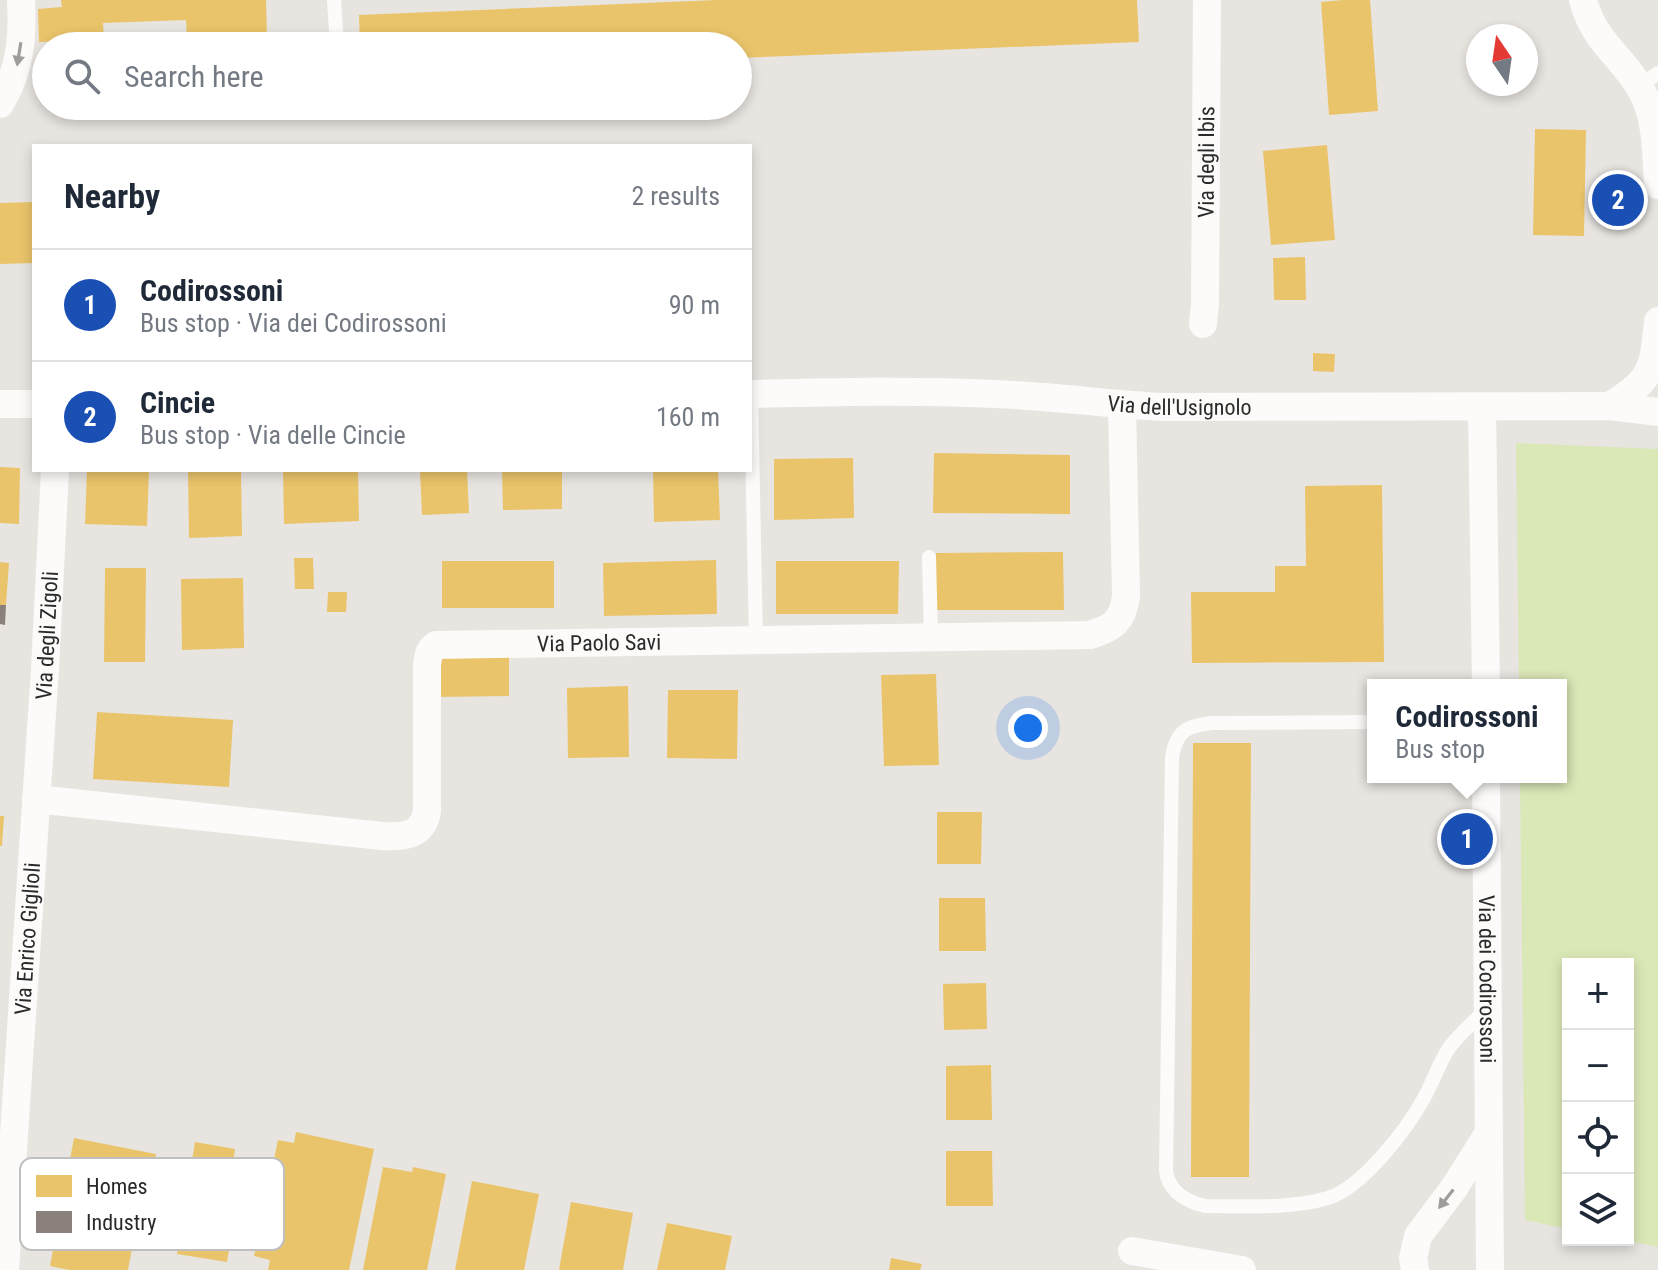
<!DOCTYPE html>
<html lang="en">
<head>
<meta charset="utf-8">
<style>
	body { margin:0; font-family:"Roboto Condensed",sans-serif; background:#f2f2f3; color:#1f2937 }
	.controls { position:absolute; right:24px; bottom:24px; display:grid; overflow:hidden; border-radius:0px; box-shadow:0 4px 12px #0003 }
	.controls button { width:72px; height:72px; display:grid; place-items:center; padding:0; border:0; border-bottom:2px solid #e0e1e3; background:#fff; color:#1f2937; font:40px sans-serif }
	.compass { position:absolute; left:1466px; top:24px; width:72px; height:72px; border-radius:50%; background:#fff; box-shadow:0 4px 12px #0003; rotate:347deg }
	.you { position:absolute; left:1028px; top:728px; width:28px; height:28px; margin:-20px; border:6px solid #fff; border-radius:50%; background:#1a73e8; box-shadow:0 0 0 12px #1a73e833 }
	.badge { display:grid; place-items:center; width:52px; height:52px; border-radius:50%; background:#ea580c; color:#fff; font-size:26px; font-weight:700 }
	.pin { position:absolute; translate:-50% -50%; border:4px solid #fff; box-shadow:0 2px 8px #0006 }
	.popup { position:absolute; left:1367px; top:679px; width:200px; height:104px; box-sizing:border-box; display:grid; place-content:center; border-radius:0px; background:#fff; filter:drop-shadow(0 2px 6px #0005); font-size:26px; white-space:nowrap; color:#747a83 }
	.popup b { font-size:30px; color:#1f2937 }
	.popup::after { content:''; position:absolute; left:50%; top:100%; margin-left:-16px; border:16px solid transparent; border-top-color:#fff }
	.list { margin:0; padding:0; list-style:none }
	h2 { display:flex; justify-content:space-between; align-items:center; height:104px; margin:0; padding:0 32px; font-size:34px }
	h2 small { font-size:26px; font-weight:400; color:#747a83 }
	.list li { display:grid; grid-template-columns:52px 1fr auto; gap:24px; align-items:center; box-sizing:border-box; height:112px; padding:0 32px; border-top:2px solid #e0e1e3 }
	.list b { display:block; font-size:30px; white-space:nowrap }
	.list p { margin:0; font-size:26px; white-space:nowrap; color:#747a83 }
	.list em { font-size:26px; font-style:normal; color:#747a83 }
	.icon { flex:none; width:44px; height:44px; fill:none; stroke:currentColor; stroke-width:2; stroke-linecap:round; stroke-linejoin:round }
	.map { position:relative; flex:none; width:1658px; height:1270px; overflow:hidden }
	.search { position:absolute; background:#fff; box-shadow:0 4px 12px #0003; left:32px; top:32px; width:720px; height:88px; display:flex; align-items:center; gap:20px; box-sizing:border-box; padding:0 28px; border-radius:44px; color:#747a83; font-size:30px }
	.panel { position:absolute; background:#fff; box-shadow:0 4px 12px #0003; left:32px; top:144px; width:720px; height:328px; border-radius:0px }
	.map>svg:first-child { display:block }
</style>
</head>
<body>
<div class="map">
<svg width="1658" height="1270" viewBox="0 0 1658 1270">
	<rect width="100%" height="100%" fill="#e8e4e0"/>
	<path fill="#dae7b6" d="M1516,443L1658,449V1247L1625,1240H1628V964H1568V1229L1525,1220L1520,777H1561V685H1519Z"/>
	<g fill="#e9c46a">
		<path d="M61,0H266L267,38L187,42L186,20L103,23L104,39L39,42L38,9L62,7Z"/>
		<path d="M716,0H1137L1139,42L738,58V46H360L359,15Z"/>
		<path d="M1343,0H1370L1378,111L1329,115L1321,2Z"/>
		<path d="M1535,129L1586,130L1584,236L1533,235Z"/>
		<path d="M1327,145L1335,240L1271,245L1263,151Z"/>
		<path d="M34,202V263L0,264V203Z"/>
		<path d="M1305,257L1306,300H1274L1273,258Z"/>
		<path d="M1313,353L1335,354L1334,372L1313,371Z"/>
		<path d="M934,453L1070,455V514L933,513Z"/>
		<path d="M853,458L854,518L774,520V459Z"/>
		<path d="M0,467L20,468L19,524L0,523Z"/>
		<path d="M87,470H149L147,526L85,524Z"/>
		<path d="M188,470H241L242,536L189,538Z"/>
		<path d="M283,470H358L359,521L284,524Z"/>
		<path d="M420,470H467L469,513L422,515Z"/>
		<path d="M502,470H562V509L503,510Z"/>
		<path d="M653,470H718L720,520L654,522Z"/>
		<path d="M1382,485L1384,662L1192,663L1191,592H1275V566H1306L1305,486Z"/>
		<path d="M1063,552L1064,610H936V553Z"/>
		<path d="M294,558H313L314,589H295Z"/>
		<path d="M716,560L717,614L604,616L603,563Z"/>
		<rect x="442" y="561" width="112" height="47"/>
		<path d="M776,561H899L898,614H776Z"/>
		<path d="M0,562L9,563L6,605H0Z"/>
		<path d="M105,568H146L145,662H104Z"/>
		<path d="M243,578L244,648L182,650L181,579Z"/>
		<path d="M328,592H347L346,612H327Z"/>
		<path d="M509,657V696L435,697V658Z"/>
		<path d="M936,674L939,765L884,766L881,675Z"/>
		<path d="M628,686L629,757L568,758L567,688Z"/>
		<path d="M668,690H738L737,759L667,758Z"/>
		<path d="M97,712L233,720L229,787L93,779Z"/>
		<path d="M1193,743H1251L1249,1177H1191Z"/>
		<path d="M937,812H982L981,864H937Z"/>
		<path d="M0,816H4L2,846H0Z"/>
		<path d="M939,898H985L986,951H939Z"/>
		<path d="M986,983L987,1029L944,1030L943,984Z"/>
		<path d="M991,1065L992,1120H946V1066Z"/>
		<path d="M296,1132L374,1149L349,1270H268L270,1260L254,1256L278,1140L294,1143Z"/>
		<path d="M74,1138L156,1154L149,1196L142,1194L128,1270H69L50,1266Z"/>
		<path d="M195,1142L235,1149L232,1171L242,1173L227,1262L177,1254Z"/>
		<path d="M946,1151H992L993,1206H946Z"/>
		<path d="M383,1167L412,1172L413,1167L446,1174L427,1270H363Z"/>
		<path d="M472,1181L539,1194L524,1270H455Z"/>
		<path d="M571,1202L633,1213L623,1270H559Z"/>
		<path d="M667,1223L732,1236L725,1270H657Z"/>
		<path d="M891,1258L922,1264L920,1270H889Z"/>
	</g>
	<path fill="#8a817c" d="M0,605H6L5,625L0,624Z"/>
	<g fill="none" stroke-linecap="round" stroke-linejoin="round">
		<g stroke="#fcfbfa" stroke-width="14">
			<path d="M334,0L337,46"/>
			<path d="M1639,86L1658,73"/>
			<path d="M751,394L756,640"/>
			<path d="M929,557L931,637"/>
			<path d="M1373,722L1212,723C1186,726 1176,731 1172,758L1166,1170C1168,1192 1186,1201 1205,1206C1244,1206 1291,1209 1328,1198C1362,1188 1407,1129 1424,1098C1433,1082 1439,1063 1449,1048C1460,1033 1474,1021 1488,1008"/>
		</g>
		<g stroke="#fcfbfa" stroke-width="28">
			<path d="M1583,0C1594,42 1621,55 1640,88C1657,116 1656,152 1658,185"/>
			<path d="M0,104C20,71 23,38 21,0"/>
			<path id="s1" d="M1203,324L1205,303L1207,0"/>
			<path id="s2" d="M750,394C831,392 913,390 994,394C1050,396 1107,404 1163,407L1610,406L1658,412"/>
			<path d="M0,404H34"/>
			<path d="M1610,406C1653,378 1653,371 1658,321"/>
			<path d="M1482,407L1486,685"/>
			<path id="s3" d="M1486,777L1490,1270"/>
			<path id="s4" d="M36,799L382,836C404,837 423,836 427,811V666C428,657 428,650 436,645L1090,635C1113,628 1123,621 1126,596L1122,405"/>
			<path d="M1132,1251L1242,1270"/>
			<path id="s5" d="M5,1270L45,669L55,470"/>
			<path d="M1415,1270L1413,1258L1418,1236L1454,1188L1488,1134"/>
		</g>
	</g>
	<defs><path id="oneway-solid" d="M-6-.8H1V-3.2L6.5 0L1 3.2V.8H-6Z" transform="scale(2)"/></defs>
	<g fill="#9e9d9c">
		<use href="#oneway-solid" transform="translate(19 54) rotate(99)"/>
		<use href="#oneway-solid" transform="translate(1446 1199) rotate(128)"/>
	</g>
	<g text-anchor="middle" stroke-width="8" stroke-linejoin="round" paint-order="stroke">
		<g font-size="22" fill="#2a2a2a" stroke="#fff">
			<text dy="8" stroke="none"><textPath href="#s1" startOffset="162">Via degli Ibis</textPath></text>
			<text dy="8" stroke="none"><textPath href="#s2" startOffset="430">Via dell'Usignolo</textPath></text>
			<text dy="8" stroke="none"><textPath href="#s5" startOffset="636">Via degli Zigoli</textPath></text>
			<text dy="8" stroke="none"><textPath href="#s4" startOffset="738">Via Paolo Savi</textPath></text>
			<text dy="8" stroke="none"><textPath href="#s5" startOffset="332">Via Enrico Giglioli</textPath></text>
			<text dy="8" stroke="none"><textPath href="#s3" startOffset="202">Via dei Codirossoni</textPath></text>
		</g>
	</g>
	<rect x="20" y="1158" width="264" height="92" rx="12" fill="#fff" stroke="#bfbfbf" stroke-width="2"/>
	<rect x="36" y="1175" width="36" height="22" fill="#e9c46a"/>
	<rect x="36" y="1211" width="36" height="22" fill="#8a817c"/>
	<g font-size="22" fill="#2a2a2a">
		<text x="86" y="1194">Homes</text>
		<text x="86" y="1230">Industry</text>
	</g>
</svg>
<div class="controls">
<button>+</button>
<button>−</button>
<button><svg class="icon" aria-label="locate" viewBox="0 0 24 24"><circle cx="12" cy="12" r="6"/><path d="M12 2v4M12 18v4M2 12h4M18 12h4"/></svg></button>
<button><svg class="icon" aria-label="layers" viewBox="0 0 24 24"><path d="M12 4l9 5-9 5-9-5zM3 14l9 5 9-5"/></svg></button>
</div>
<svg class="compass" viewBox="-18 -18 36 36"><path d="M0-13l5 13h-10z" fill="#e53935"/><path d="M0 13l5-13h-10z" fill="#747a83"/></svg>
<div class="you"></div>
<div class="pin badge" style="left:1467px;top:839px;background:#1a4fb4">1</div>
<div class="popup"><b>Codirossoni</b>Bus stop</div>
<div class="pin badge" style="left:1618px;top:200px;background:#1a4fb4">2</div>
<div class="search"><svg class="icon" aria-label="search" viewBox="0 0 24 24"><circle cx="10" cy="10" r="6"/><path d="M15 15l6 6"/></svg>Search here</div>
<section class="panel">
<h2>Nearby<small>2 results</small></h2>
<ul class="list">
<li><span class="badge" style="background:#1a4fb4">1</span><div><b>Codirossoni</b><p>Bus stop · Via dei Codirossoni</p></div><em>90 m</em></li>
<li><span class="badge" style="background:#1a4fb4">2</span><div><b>Cincie</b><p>Bus stop · Via delle Cincie</p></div><em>160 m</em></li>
</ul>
</section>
</div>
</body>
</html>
